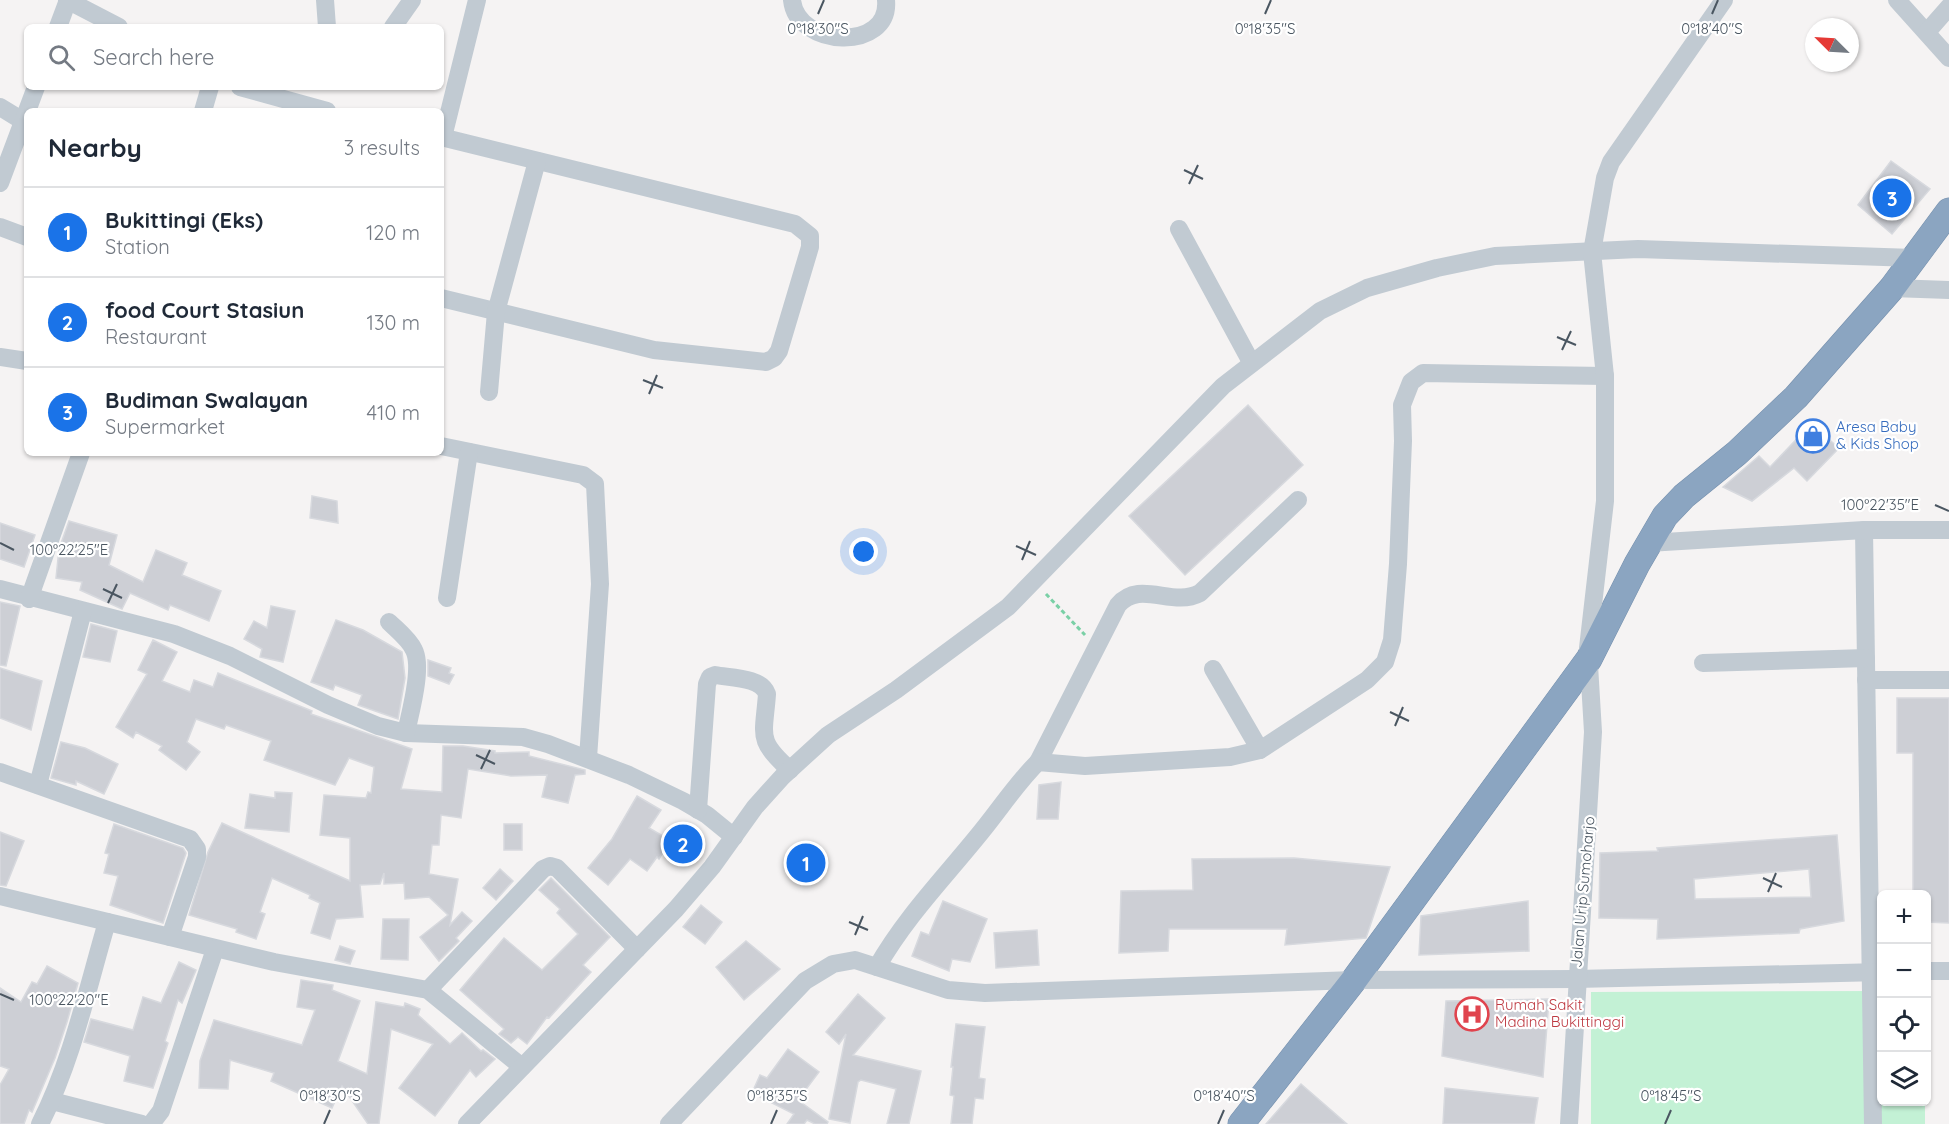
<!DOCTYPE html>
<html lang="en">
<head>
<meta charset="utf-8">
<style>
	body { margin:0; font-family:Quicksand,sans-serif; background:#f6f6f7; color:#1f2937 }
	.controls { position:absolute; right:18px; bottom:18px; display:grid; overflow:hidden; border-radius:9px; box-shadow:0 2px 4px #0004 }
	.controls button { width:54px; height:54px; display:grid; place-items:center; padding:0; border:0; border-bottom:2px solid #e0e1e3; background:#fff; color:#1f2937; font:30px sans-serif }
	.compass { position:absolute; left:1805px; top:18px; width:54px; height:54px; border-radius:50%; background:#fff; box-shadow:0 2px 4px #0004; rotate:294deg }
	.you { position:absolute; left:864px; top:552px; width:21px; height:21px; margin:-15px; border:4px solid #fff; border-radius:50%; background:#1a73e8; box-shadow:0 0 0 9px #1a73e833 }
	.badge { display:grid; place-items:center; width:39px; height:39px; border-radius:50%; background:#1a73e8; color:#fff; font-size:20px; font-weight:700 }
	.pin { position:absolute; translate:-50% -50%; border:3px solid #fff; box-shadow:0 2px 6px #0006 }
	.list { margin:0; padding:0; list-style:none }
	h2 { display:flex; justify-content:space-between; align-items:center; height:78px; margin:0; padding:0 24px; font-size:26px }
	h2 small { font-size:20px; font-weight:400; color:#747a83 }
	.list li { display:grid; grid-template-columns:39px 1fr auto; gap:18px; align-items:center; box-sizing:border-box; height:90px; padding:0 24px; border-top:2px solid #e0e1e3 }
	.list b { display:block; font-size:22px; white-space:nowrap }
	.list p { margin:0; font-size:20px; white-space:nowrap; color:#747a83 }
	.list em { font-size:20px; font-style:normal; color:#747a83 }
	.icon { flex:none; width:33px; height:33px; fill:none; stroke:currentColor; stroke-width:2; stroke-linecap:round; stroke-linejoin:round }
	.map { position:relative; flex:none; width:1949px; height:1124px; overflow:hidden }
	.search { position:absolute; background:#fff; box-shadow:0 2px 4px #0004; left:24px; top:24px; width:420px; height:66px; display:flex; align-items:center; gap:15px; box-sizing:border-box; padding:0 21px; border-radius:9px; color:#747a83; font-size:22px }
	.panel { position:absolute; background:#fff; box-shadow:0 2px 4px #0004; left:24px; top:108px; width:420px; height:348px; border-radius:9px }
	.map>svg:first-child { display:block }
</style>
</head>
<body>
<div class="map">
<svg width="1949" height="1124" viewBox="0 0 1949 1124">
	<rect width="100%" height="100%" fill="#f5f3f3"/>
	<path fill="#c3f1d5" d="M1881,991L1882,1102H1925V1124H1591V992Z"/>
	<g fill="#cdcfd5" stroke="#d7d9de" stroke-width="1.5" fill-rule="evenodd">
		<path d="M1891,161L1930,189L1892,234L1858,205Z"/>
		<path d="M1248,405L1303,465L1185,575L1129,516Z"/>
		<path d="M1811,424L1839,448L1807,481L1794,468L1752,501L1723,487L1759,456L1770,467Z"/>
		<path d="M312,496L337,501L338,523L310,518Z"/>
		<path d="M69,521L117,535L109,565L143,582L156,550L187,563L182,575L221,591L209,621L170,605L168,610L130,593L122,609L80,590L82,582L56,578L59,549Z"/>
		<path d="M0,523L35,535L24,567L0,559Z"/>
		<path d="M0,602L20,606L6,666L0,665Z"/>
		<path d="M271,606L295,611L283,662L260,657L262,649L244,639L254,621L267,628Z"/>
		<path d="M336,620L363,630L402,652L405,678L398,719L358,705L362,695L335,685L333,690L311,682Z"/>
		<path d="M91,624L117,631L110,662L83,657Z"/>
		<path d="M153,640L177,652L162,681L190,692L194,680L213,687L218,673L312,711L311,714L412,749L401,789L442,792L443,746H463L495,751V753L529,752V756L585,770V774L575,775L568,803L542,797L547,775L511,776L468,769L461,818L441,815L439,845H432L429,874L458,879L450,925L462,912L472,921L456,938L459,941L439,961L420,937L448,915L429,897L405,899L404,883L384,884V873L380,884L360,885L363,917L336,919L330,939L311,933L320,903L309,898L310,895L272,878L260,912L265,914L256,939L236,932L237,929L189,915L208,852L222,823L350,881V838L320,835L324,795L366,798L368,792L371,793L374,767L349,758L335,785L264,760L271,741L226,725L224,729L196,719L187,742L200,752L186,770L159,750L162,746L136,732L133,738L116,727L147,674L138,670Z"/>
		<path d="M428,660L451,668L449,673L454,675L449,684L428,676Z"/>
		<path d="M0,668L42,681L31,730L0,718Z"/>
		<path d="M1897,698H1949V923L1926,922V894H1913V753H1897Z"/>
		<path d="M61,742L85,748L118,764L104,794L76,781V785L51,778Z"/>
		<path d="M1061,782L1058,819H1037L1039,785Z"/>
		<path d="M275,792L292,793L289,832L245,828L250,794L275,798Z"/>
		<path d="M637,796L661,810L649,828L670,840L659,859L657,857L647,871L630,859L608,885L588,868L612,839Z"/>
		<path d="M114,824L183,848L186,853L163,923L110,905L118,876L104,873L109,854L105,853Z"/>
		<rect x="504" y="824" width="18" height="26"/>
		<path d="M0,832L24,841L6,886L0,885Z"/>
		<path d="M1837,835L1844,921L1800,929L1799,933L1657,939L1658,919L1599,918L1600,853L1658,851L1657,848ZM1809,869L1811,897L1695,899L1694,879Z"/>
		<path d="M1294,858L1390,867L1366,938L1285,945L1287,929H1169L1168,951L1119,953L1121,891L1193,890L1192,859Z"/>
		<path d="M500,869L513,881L496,900L483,888Z"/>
		<path d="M551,878L610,937L583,965L591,972L549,1018L547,1017L527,1044L518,1037L511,1043L499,1034L504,1029L460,990L504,938L542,970L578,934L557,913L560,909L539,890Z"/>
		<path d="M943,901L987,919L970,962L952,959L949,971L912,956L921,932L929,935Z"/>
		<path d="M1528,901L1529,951L1419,955L1421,916Z"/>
		<path d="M701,905L722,922L705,944L683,927Z"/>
		<path d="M383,919H409L408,960L381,959Z"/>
		<path d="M1037,930L1039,965L996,968L994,933Z"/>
		<path d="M746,941L780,969L744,1000L716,967Z"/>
		<path d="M340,946L355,951L350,964L335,960Z"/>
		<path d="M179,962L196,970L182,1003L178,1000L165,1041L168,1043L153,1088L124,1081L130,1056L84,1042L91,1019L133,1030L143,997L161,1003Z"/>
		<path d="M47,966L78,983L67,1022L55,1058L32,1112L29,1110L24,1124H0V1085L9,1069L0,1066V988L21,1002L32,982L37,984Z"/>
		<path d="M301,980L333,985L332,990L360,1001L338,1061L367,1074L376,1002L404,1007L405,1003L420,1009L418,1015L450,1044L462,1033L481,1051L483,1050L495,1059L476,1077L470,1070L435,1116L399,1088L433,1044L391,1029L379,1124H368L342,1086L332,1108L271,1081L274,1073L230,1060L228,1089L199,1088L200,1061L214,1020L302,1045L315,1010L297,1007Z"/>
		<path d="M858,994L885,1018L853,1055L921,1071L909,1124H887L896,1089L861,1080L858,1082L850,1123L829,1119L846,1034L839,1044L826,1032Z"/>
		<path d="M1549,999L1543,1077L1442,1056L1446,1001Z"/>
		<path d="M956,1024L985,1027L979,1078L985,1079L983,1099L975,1098L972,1124H951L954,1096L950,1095L953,1067H951Z"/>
		<path d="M788,1049L819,1072L798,1100L828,1122L827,1124H815L807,1120L804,1124H787L794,1114L752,1093L760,1075L767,1078Z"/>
		<path d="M1301,1084L1347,1124H1266Z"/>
		<path d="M1445,1088L1538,1098L1534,1124H1443Z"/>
	</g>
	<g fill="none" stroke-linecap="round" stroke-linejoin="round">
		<g stroke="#7690ad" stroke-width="27">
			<path id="highway" d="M1241,1124L1354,980L1589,659L1637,564L1665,516L1684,496L1737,453L1796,397L1892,288L1949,211"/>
		</g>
		<path stroke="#7ad0a6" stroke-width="3" stroke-dasharray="4.5 3" stroke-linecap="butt" d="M1046,594L1085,635"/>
		<g stroke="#c1cad2" stroke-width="18">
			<path d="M67,0L119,27"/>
			<path d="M325,0L327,27"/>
			<path d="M792,0C797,48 891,52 886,0"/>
			<path d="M1897,0L1949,58"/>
			<path d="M58,27L68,0"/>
			<path d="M393,27L412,0"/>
			<path d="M1927,32L1949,7"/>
			<path d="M240,87L327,111"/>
			<path d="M0,107L23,121"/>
			<path d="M203,111L210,87"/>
			<path d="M441,137L795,224L810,236V247L779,351L774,358L766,362L654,350L441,298"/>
			<path d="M443,137L477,0"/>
			<path d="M0,183L36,87"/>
			<path d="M0,227L27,237"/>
			<path d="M1179,229L1251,362"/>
			<path d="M1892,288L1949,290"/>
			<path d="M0,357L27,361"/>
			<path d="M489,392L496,312L537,161"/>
			<path d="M441,446L583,475L595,484L600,584L588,758"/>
			<path d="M1864,530L1873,1124"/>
			<path d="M1648,543L1864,530H1949"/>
			<path d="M0,589L174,634L230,656L328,705L378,726L406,733L523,737L548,744L629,775L683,801L707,815L734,837"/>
			<path d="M447,598L469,452"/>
			<path d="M29,599L81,453"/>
			<path d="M389,622C397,630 409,639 414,650C423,668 410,713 406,733"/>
			<path d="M1703,663L1866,658"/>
			<path d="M1213,669L1260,750"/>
			<path d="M1866,680H1949"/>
			<path d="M1038,762L1118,605C1140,579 1172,608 1200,593L1298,500"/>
			<path d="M0,772L190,839L197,849V857L170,937"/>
			<path d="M38,785L83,611"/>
			<path d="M698,810L707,684L710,677L715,675C731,678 761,677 767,694C764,736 756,740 790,770"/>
			<path d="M0,896L274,962L428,990L522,1067"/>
			<path d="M877,967C905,918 942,880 977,837C998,812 1015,785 1038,762L1085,766L1230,757L1260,750L1367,680L1385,662L1392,640L1398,564L1403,441L1402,405L1411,382L1423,373L1605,376"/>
			<path d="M1926,971H1949"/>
			<path d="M428,990L543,869L550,866L557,868L637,949"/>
			<path d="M52,1101L142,1124"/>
			<path d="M40,1124C72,1061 87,990 107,922"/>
			<path d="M151,1124L161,1111L215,949"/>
			<path d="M467,1124L676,909L712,867L755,807L783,776L828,735L896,690L1008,607L1223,386L1320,311L1367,288L1437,268L1495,256L1638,249L1914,258"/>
			<path d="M669,1124L805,981L833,964L855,960L948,990L985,993L1354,980L1576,979L1882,972"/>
			<path d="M1569,1124L1593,732L1588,648L1605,501V376L1592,252L1605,178L1611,162L1724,0"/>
		</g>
		<use href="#highway" stroke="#8ba5c1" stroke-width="26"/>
	</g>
	<path fill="none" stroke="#4a5661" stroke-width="2" d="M818,14L824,0M1265,14L1271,0M1712,14L1718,0M1184,170L1203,179M1189,184L1198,165M1557,337L1576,345M1562,350L1571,331M643,380L663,388M649,394L657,375M1935,505L1949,511M0,543L14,550M1016,546L1036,555M1022,560L1030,541M103,589L122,598M108,603L117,584M1390,712L1409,721M1395,726L1403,707M476,755L495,764M481,769L490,750M1763,878L1782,887M1768,892L1776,873M849,922L868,930M855,935L863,916M0,994L14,1000M324,1124L330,1110M771,1124L777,1110M1218,1124L1224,1110M1665,1124L1671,1110"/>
	<defs>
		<g id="shop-ring" transform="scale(1.725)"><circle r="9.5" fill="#fff" stroke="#3f7fe0" stroke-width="1.5"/><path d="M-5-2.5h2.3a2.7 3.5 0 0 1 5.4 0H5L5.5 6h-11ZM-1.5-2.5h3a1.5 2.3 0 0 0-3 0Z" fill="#3f7fe0"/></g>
		<g id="hospital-ring" transform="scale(1.725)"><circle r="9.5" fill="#fff" stroke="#e0444e" stroke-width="1.5"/><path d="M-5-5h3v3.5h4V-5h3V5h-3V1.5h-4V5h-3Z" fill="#e0444e"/></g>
	</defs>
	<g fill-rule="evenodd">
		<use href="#shop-ring" x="1813" y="436"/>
		<use href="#hospital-ring" x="1472" y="1014"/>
	</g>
	<g text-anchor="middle" stroke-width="4.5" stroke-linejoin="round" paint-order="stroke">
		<g font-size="15" fill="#366cbe" stroke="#fff" text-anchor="start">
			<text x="1836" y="432">Aresa Baby<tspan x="1836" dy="17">&amp; Kids Shop</tspan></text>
		</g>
		<g font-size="15" fill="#4a5661" stroke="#fff">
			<text transform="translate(1583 892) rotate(-85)" y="5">Jalan Urip Sumoharjo</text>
		</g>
		<g font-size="15" fill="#be3a42" stroke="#fff" text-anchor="start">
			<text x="1495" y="1010">Rumah Sakit<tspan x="1495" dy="17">Madina Bukittinggi</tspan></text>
		</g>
	</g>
	<g font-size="15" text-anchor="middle" fill="#4a5661" stroke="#fff" stroke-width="4.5" stroke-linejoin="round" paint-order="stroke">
		<text x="818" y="34">0°18'30"S</text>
		<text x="1265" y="34">0°18'35"S</text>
		<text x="1712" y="34">0°18'40"S</text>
		<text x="1880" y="510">100°22'35"E</text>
		<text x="69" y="555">100°22'25"E</text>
		<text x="69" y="1005">100°22'20"E</text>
		<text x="330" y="1101">0°18'30"S</text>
		<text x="777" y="1101">0°18'35"S</text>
		<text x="1224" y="1101">0°18'40"S</text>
		<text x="1671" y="1101">0°18'45"S</text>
	</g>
</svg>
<div class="controls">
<button>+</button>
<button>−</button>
<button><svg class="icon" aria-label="locate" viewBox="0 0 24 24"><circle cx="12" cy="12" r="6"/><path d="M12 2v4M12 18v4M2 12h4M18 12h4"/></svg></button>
<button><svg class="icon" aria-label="layers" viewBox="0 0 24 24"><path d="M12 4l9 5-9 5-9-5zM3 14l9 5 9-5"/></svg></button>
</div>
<svg class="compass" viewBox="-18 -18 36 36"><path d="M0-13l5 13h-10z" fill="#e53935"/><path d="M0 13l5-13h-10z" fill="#747a83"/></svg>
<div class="you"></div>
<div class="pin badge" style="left:806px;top:863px">1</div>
<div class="pin badge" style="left:683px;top:844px">2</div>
<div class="pin badge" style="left:1892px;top:198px">3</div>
<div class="search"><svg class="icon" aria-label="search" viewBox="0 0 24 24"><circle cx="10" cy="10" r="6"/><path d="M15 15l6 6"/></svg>Search here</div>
<section class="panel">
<h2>Nearby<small>3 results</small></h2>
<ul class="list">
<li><span class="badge">1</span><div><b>Bukittingi (Eks)</b><p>Station</p></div><em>120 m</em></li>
<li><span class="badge">2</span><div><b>food Court Stasiun</b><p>Restaurant</p></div><em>130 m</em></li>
<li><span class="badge">3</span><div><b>Budiman Swalayan</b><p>Supermarket</p></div><em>410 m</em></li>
</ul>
</section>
</div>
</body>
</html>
